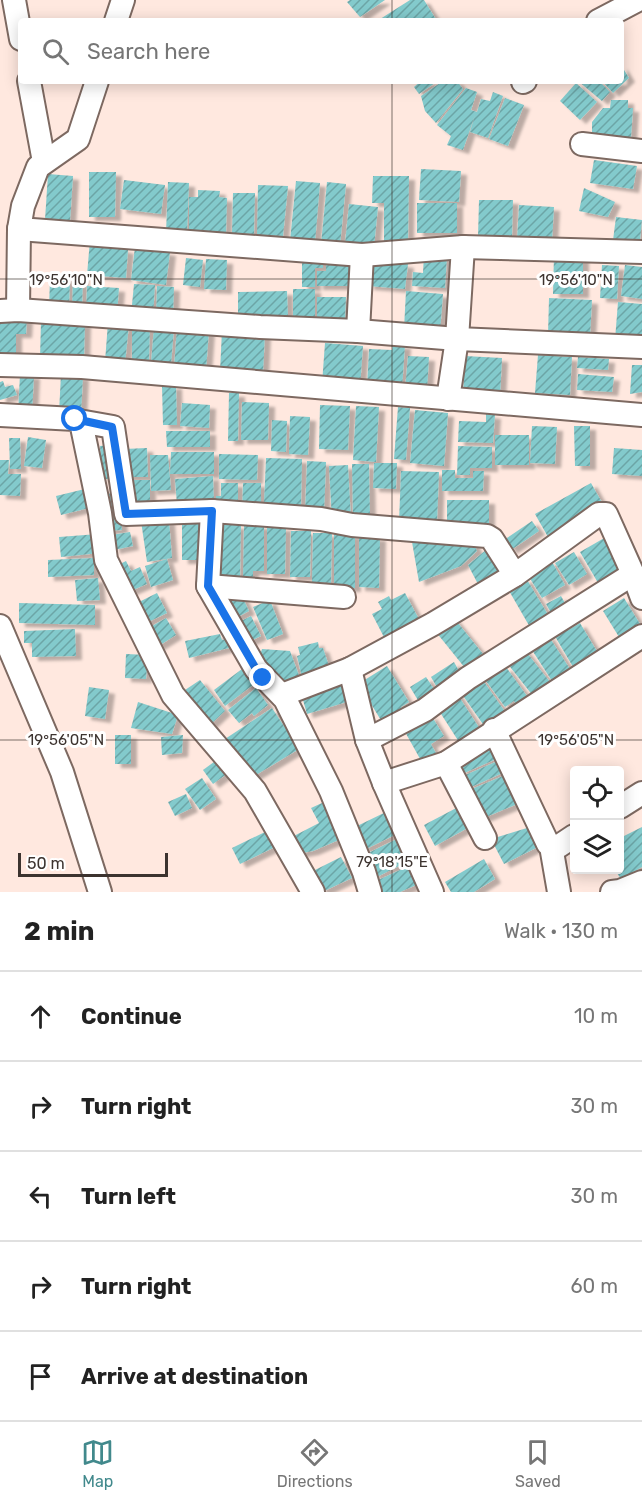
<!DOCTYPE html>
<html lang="en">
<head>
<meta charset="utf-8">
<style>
	body { margin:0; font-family:Rubik,sans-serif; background:#f2f2f2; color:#222 }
	.controls { position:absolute; right:18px; bottom:18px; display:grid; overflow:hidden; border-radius:6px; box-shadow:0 3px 15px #0003 }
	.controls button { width:54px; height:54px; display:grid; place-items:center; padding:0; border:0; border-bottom:2px solid #e0e0e0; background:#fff; color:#222; font:30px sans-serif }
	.scale { position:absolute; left:18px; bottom:15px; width:150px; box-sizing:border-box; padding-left:6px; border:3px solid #3c332f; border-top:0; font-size:16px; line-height:21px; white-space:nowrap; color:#3c332f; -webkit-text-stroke:4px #fff; paint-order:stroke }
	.stop { position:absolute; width:18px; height:18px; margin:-14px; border:4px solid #1a73e8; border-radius:50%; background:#fff }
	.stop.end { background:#1a73e8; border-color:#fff; box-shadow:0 2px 6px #0008 }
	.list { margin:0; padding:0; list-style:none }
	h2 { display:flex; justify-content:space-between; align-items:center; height:78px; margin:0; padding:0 24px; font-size:26px }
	h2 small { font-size:20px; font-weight:400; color:#767676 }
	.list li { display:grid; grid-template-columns:39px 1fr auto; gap:18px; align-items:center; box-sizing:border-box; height:90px; padding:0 24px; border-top:2px solid #e0e0e0 }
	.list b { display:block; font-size:22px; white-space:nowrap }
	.list em { font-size:20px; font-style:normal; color:#767676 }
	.icon { flex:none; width:33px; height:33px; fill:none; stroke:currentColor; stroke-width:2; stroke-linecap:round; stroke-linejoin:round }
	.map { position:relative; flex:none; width:642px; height:892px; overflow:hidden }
	.search { position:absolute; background:#fff; box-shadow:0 3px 15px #0003; left:18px; right:18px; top:18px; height:66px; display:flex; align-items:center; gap:15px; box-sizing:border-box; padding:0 21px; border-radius:6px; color:#767676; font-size:22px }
	.sheet { height:528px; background:#fff }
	nav { display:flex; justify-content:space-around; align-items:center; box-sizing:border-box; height:84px; border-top:2px solid #e0e0e0; background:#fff; font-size:16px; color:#767676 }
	nav a { display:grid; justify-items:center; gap:3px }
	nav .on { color:#41898c }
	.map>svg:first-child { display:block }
</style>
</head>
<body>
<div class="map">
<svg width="642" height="892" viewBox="0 0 642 892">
	<defs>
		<pattern id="building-hatch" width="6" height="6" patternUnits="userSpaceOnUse" patternTransform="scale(1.5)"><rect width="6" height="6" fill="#83cacc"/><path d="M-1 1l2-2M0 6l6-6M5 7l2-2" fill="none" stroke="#6ca5a6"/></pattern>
		<filter id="shadow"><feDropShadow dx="6" dy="4" stdDeviation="1.5" flood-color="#0004"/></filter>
	</defs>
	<rect width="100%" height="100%" fill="#ffe8df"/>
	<g fill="url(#building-hatch)" filter="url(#shadow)">
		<path d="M350,0H385L360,17L347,2Z"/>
		<path d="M410,0H424L437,21H377Z"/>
		<path d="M621,65L629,78L613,93L602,81H621Z"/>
		<path d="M421,81H438L419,94L414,87Z"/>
		<path d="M443,81H457L463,89L436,123L425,111L421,96Z"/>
		<path d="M578,81H599L610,92L602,101Z"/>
		<path d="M576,83L597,102L580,120L560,101Z"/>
		<path d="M466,88L477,92L471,110L477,112L481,99L490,101L493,92L503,96L488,138L470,132L475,115L463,150L447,145L451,136L437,125Z"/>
		<path d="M505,98L524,105L508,146L489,139Z"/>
		<path d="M611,100H628V108H633L631,138L592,135V122L603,108H610Z"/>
		<path d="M594,160L637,166L633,189L590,183Z"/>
		<path d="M421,169L461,171L459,202L419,200Z"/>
		<path d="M89,172H116L115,217H89Z"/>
		<path d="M48,174L73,176L70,222L45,220Z"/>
		<path d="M373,176H409L408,241H384V203H372Z"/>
		<path d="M124,180L165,185L161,214L120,209Z"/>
		<path d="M296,181L320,183L315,243L290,241Z"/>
		<path d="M168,182L189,183L187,234L166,233Z"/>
		<path d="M327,182L346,184L340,246L321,244Z"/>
		<path d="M258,185L288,186L283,236L257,235Z"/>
		<path d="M584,188L615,202L608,217L579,211Z"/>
		<path d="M198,190L220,191L219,197L227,198L226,234L189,233V197H198Z"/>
		<path d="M233,193H255L254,234L232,233Z"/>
		<path d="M479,200H513L512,237H478Z"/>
		<rect x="417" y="203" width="40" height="30"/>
		<path d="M349,204L378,207L374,247L345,244Z"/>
		<path d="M519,205L554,207L552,242L517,239Z"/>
		<path d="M616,217L642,220L639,250L612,248Z"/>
		<path d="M90,240L128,250L126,278L87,275Z"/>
		<path d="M135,247L170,252L166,285L131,280Z"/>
		<path d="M424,254L447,256L445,288L412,286L413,272L423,273Z"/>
		<path d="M554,255H583V294H553Z"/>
		<path d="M186,258L203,260L200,287L183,285Z"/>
		<path d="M302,258H323V268H315V287H302Z"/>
		<path d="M206,259L227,260L226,290L204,289Z"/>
		<path d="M326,260H349V286H317V271H326Z"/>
		<path d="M370,260L408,264L405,289L368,286Z"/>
		<path d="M602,265L619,266L617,299L600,298Z"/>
		<path d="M625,265L642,267V299L621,296Z"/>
		<path d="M73,275H83L82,313H72Z"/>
		<path d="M50,277H70L69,310L49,309Z"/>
		<path d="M134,284L155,285L153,317L131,315Z"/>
		<path d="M87,286L119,288L117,313L86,311Z"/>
		<path d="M157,286L174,287L173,318L156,317Z"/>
		<rect x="293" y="289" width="22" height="32"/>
		<path d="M287,291L288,317L238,318V292Z"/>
		<path d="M406,291L443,294L440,332L404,329Z"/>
		<path d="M317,297H346L345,319H317Z"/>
		<path d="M549,298L592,300L590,337L548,335Z"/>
		<path d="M618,302L642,304V342L615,340Z"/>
		<path d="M0,316L27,317L26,334H16V357H0Z"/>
		<path d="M41,321L85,322L84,360L40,359Z"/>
		<path d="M108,322L129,324L125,364L105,362Z"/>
		<path d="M132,323L150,324L149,363H132Z"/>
		<path d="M154,327L174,328L171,365L151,363Z"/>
		<path d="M177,327L209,330L206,370L174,368Z"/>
		<path d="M222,330L265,332L263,375L220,372Z"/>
		<path d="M325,343L363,346L360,387L322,384Z"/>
		<path d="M393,344L405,345L402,389L367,387L369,349L392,350Z"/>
		<path d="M538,355L572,357L570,395L535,393Z"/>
		<path d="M408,356L429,357L427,391L405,390Z"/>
		<path d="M465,356L502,358L500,397L463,394Z"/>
		<path d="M578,357L609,359L608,370L577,368Z"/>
		<path d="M632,365H642V392L630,394Z"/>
		<path d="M20,374L34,375L32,414H18Z"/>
		<path d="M61,374L83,376L81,414L59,413Z"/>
		<path d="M578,374L614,377L612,392L577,390Z"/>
		<path d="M3,381L5,387L13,385L17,395L0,400V382Z"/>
		<path d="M176,385L177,425H163L162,386Z"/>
		<path d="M229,393H239L238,441H228Z"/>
		<path d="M242,402L269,403L268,440H241Z"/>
		<path d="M182,403L210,405L209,428L180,426Z"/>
		<path d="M320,405L350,406L348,450L319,449Z"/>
		<path d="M356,406L379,407L376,462L353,460Z"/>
		<path d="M398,407L410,408L406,460L394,459Z"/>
		<path d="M415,410L448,413L444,466L410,463Z"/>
		<path d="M486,414L495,415L493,443L458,442L459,421L486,422Z"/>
		<path d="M290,416L310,417L308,455L289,454Z"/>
		<path d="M272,420L287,421L286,452L271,451Z"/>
		<path d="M532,426L557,427L555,464L530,463Z"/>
		<path d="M574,426H590V466H575Z"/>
		<path d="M166,431H210V447H167Z"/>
		<rect x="495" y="435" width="34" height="30"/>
		<path d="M28,437L46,440L42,468L24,466Z"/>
		<path d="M9,438H20L21,469H10Z"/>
		<path d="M112,445L114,479H102L100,446Z"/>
		<path d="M458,446L492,447V468H470V475H457Z"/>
		<path d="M147,448L148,477H125L124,449Z"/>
		<path d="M614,448L642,450V476L612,474Z"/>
		<path d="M171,452H214V474H170Z"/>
		<path d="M219,454L258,455L257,480L219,479Z"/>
		<path d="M150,455H168L171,490L151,491Z"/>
		<path d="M266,458L302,459L301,505L264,503Z"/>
		<path d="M0,460H9L8,474H21L20,496L0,495Z"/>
		<path d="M307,461L326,462L324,515L305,514Z"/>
		<path d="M374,463H397L396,489L373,488Z"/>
		<path d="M352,464H369L370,517H353Z"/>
		<path d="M348,465L351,520L332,521L329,466Z"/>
		<path d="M442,470H455V478H473V471H484L483,491H442Z"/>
		<path d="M401,471L439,472L437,523L399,522Z"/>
		<path d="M213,476L214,503L177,505L175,479Z"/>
		<path d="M129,480H150V508L128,507Z"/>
		<path d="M221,483H238V506L216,505V496H221Z"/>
		<path d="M243,483H261V508L242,512Z"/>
		<path d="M591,483L604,506L548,537L535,514Z"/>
		<path d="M85,489L89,508L61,515L56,496Z"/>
		<path d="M119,493L122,530L107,531L103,494Z"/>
		<rect x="447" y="500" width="42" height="31"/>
		<path d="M169,520L172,558L147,562L141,521Z"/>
		<rect x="182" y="520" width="23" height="40"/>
		<path d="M532,521L539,531L511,550L504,540Z"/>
		<path d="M218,525H241L240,578H217Z"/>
		<path d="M244,525H264V571H253V578L243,577Z"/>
		<path d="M267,527H286L285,574H267Z"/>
		<path d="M291,531H311L310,577H290Z"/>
		<path d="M130,532L133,546L114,550L111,535Z"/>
		<path d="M313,533H332L331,583L312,582Z"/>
		<path d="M334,533L355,534V588H334Z"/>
		<path d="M98,534L100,553L61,557L59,537Z"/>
		<path d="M359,536L380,537L379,588L359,587Z"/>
		<path d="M606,537L627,573L601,588L580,552Z"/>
		<path d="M441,538L472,539L477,551L461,566L419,582L412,542Z"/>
		<path d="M487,549L502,577L480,588L468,565Z"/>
		<path d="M574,552L587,574L569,585L555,563Z"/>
		<path d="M94,558V575L48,577V560Z"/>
		<path d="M167,559L173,580L151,587L145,566Z"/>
		<path d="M551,560L565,585L542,598L529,577Z"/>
		<path d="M126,561L131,571L140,567L147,584L126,593L114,567Z"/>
		<path d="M98,578L100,600L77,601L75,580Z"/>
		<path d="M526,578L550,618L531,629L508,589Z"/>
		<path d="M239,590L249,611L234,619L223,598Z"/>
		<path d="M157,593L167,613L142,625L133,605Z"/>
		<path d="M405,593L421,623L386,641L372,614L382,609L378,602L389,596L391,600Z"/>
		<path d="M561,596L570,612L555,620L546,604Z"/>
		<path d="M624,598L640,624L619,637L603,611Z"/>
		<path d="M270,600L283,634L267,640L253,607Z"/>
		<path d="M19,603L95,605V625L19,623Z"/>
		<path d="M251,616L261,636L244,644L235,624Z"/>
		<path d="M166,618L176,635L157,647L147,629Z"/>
		<path d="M454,618L483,654L465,668L436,632Z"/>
		<path d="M580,623L601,658L576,672L553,633L565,626L568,630Z"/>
		<path d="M75,629L76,656L32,657V643H24V631Z"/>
		<path d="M220,634L222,640L230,638L233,647L189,658L185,641Z"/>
		<path d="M548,635L570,669L552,681L530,647Z"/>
		<path d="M318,642L319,648H323L331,672L303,682L297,656L300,655L298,647Z"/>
		<path d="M262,649L290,651L300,678L280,688L258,661Z"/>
		<path d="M524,649L554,687L537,701L507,663Z"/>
		<path d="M126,654L148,655L146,679L125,678Z"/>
		<path d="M454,662L463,678L440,693L431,677Z"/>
		<path d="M387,666L409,702L401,707L403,710L382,722L362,689L367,687L363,681Z"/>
		<path d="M506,667L527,696L516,704L514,701L505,707L486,681Z"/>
		<path d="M242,669L253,685L225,706L214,690Z"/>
		<path d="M480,676L508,716L487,730L459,690Z"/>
		<path d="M426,677L436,692L419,702L410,687Z"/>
		<path d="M200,680L225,711L210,725L182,692Z"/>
		<path d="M344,680L350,701L307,714L301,693Z"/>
		<path d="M89,687L109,690L105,719L85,716Z"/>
		<path d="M256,688L268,705L254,716L252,713L239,723L228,710Z"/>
		<path d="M456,692L480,729L459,742L436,706Z"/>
		<path d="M138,702L178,715L172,734L131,728Z"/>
		<path d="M272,708L299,749L251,778L225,739Z"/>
		<path d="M431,715L444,736L431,744L438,757L424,766L404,730Z"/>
		<rect x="115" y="735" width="16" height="29"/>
		<path d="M183,735L182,753L162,755L161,737Z"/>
		<path d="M496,744L501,757L462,774L456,761Z"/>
		<path d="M218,759L228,773L213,784L203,770Z"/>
		<path d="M500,760L505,772L469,788L463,776Z"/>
		<path d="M510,773L522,802L479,820L467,791Z"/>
		<path d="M202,778L216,799L200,810L185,789Z"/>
		<path d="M186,794L192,808L175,816L168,802Z"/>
		<path d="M322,803L341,839L313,851L297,854L290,838L319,823L311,808Z"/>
		<path d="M462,805L473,825L435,846L424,825Z"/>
		<path d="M388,811L399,833L364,850L353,828Z"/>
		<path d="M642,827V867L621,879L615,870H620V838Z"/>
		<path d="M527,828L538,847L504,864L491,839Z"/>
		<path d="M267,831L275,847L240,864L232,848Z"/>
		<path d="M401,837L413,859L375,878L364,855Z"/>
		<path d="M341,857L352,878L322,892L311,872Z"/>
		<path d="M484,859L495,879L474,892H451L445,882Z"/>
		<path d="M413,864L421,883L400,892H381L376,881Z"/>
	</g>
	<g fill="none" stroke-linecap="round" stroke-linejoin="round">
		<g stroke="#7d6961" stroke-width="26">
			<g id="street">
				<path d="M14,0L21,39"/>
				<path d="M116,21L123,0"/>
				<path d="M598,21L638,0"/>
				<path d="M29,81L44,162"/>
				<path d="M523,82L525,81"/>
				<path d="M582,144L642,151"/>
				<path d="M19,229L362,255L463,247L642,252"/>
				<path d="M18,310L19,229L23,206L38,167L78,139L97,81"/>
				<path d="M0,311L18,310L260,327L358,331L457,339L642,347"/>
				<path d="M358,331L362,255"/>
				<path d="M0,365L82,367L642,415"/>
				<path d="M448,399L457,339L463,247"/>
				<path d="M0,415L75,419L81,422L100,513L106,560L173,695L255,791L313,892"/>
				<path d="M79,421L113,427L126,514L212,511L321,519L352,525L487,536L492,539L515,575"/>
				<path d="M212,511L208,586L256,669L285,699L331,791L364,872L370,892"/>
				<path d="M208,586L344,597"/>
				<path d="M0,626L62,772L100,892"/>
				<path d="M350,669L367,740L384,783L432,892"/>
				<path d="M282,695L350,669L433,624L515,575L599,514H606L607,516L633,574L642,598"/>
				<path d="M494,730L548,844L551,846H559L574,836"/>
				<path d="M367,740L425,710L468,678L633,574"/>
				<path d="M446,763L485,838"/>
				<path d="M384,783L446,763L642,636"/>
				<path d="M620,807L642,793"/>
				<path d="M551,846L559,892"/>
				<path d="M612,892L620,891L642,882"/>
			</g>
		</g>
		<use href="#street" stroke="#fff" stroke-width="22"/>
	</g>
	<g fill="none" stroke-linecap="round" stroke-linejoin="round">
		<path stroke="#1a73e8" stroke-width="8" d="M75,419L112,427L126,514L212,511L208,586L256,669L263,678"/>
	</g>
	<path fill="none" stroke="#3c332f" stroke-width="1.5" stroke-opacity="0.45" d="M392,0V21M392,81V892M0,279H642M0,740H642"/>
	<g font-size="15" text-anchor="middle" fill="#3c332f" stroke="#fff" stroke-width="6" stroke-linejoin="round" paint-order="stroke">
		<text x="66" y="285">19°56'10"N</text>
		<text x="576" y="285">19°56'10"N</text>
		<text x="66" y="745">19°56'05"N</text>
		<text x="576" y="745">19°56'05"N</text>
		<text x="392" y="867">79°18'15"E</text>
	</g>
</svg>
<div class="controls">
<button><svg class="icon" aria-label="locate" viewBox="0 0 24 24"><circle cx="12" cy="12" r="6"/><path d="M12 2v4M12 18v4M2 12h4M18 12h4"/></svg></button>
<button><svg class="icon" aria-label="layers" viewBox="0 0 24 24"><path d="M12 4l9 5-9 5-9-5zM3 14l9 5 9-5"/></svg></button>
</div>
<div class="scale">50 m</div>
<div class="stop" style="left:75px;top:419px"></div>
<div class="stop end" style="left:263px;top:678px"></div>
<div class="search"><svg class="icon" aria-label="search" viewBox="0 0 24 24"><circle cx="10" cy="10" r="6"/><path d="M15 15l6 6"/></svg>Search here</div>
</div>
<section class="sheet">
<h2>2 min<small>Walk · 130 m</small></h2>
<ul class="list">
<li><svg class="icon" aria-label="ahead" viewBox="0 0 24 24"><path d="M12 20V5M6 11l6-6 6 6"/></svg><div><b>Continue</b></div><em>10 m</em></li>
<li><svg class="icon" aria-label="right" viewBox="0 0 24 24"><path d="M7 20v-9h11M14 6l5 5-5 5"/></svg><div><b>Turn right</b></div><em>30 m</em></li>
<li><svg class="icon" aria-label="left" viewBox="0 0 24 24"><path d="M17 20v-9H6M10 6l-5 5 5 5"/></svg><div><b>Turn left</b></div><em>30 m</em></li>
<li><svg class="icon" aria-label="right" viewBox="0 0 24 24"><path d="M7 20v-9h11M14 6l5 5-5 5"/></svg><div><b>Turn right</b></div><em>60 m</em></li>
<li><svg class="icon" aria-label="arrive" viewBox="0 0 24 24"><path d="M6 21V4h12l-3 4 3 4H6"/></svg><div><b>Arrive at destination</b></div></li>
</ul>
</section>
<nav>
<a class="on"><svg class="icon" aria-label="map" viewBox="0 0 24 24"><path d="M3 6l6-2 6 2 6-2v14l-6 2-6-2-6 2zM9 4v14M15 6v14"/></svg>Map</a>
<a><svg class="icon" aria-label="directions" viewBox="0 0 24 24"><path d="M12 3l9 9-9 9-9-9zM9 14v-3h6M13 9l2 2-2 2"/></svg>Directions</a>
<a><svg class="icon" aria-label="saved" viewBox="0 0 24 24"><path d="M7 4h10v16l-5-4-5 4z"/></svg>Saved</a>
</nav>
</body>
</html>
